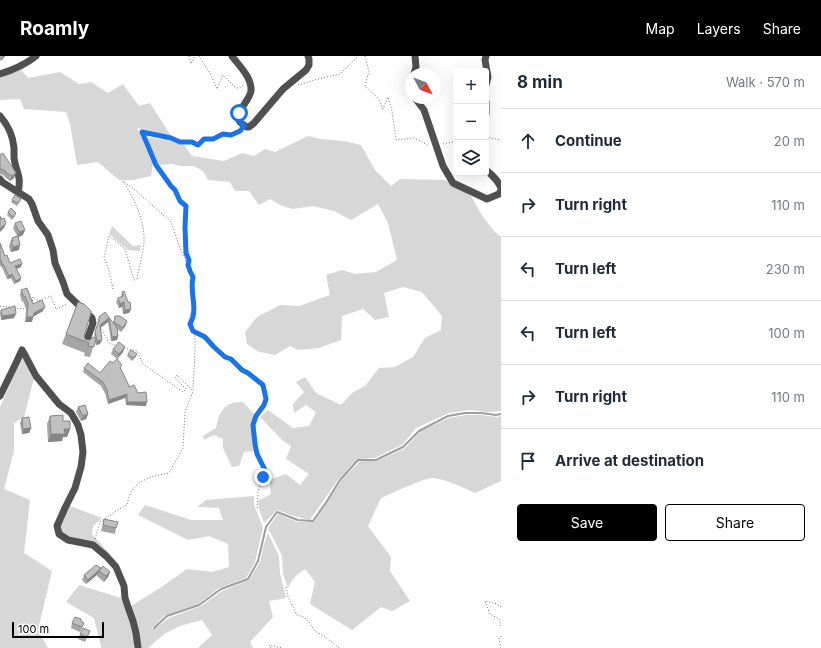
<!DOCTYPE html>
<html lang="en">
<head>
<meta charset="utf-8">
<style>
	body { margin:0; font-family:Inter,sans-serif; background:#f6f6f7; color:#1f2937 }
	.controls { position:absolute; right:12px; top:12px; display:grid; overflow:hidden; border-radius:4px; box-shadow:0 4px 16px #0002 }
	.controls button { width:36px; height:36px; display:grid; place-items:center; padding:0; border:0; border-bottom:1px solid #e0e1e3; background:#fff; color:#1f2937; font:20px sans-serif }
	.compass { position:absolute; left:405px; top:12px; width:36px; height:36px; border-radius:50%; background:#fff; box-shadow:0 4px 16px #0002; rotate:131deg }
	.scale { position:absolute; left:12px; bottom:10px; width:92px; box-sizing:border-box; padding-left:4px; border:2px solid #000; border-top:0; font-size:11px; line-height:14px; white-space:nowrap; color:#000; -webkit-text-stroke:3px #fff; paint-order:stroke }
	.stop { position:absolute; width:12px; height:12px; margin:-9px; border:3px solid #1a73e8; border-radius:50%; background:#fff }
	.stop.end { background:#1a73e8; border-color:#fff; box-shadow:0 1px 4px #0008 }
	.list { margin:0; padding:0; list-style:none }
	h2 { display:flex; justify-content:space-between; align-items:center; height:52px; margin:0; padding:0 16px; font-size:17px }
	h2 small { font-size:13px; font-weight:400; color:#747a83 }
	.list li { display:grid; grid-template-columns:26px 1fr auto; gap:12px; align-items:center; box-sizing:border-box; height:64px; padding:0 16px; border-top:1px solid #e0e1e3 }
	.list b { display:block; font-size:15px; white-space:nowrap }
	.list em { font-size:13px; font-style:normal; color:#747a83 }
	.actions { display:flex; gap:8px; padding:12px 16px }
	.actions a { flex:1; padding:9px 0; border:1px solid #000; border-radius:4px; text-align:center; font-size:14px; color:#000 }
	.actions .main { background:#000; color:#fff }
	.icon { flex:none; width:22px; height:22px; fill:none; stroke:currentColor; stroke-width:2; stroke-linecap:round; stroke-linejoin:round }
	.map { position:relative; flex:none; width:501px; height:592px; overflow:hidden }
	header { display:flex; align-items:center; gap:24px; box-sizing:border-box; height:56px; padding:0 20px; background:#000; color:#fff }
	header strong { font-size:19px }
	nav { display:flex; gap:22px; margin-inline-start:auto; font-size:14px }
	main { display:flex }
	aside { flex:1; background:#fff }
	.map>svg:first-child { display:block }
</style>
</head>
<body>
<header>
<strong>Roamly</strong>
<nav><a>Map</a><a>Layers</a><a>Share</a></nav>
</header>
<main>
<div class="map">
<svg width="501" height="592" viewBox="0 0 501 592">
	<rect width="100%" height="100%" fill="#fff"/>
	<g fill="#d7d7d7">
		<path d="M21,14L28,22L60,16L79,28L91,26L108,37L123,28L139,50L150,47L171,80L137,72L153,108L151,120L133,124H119L98,106L77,109L70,68L66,56L24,53L20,43L0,44V21Z"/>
		<path d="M308,80L321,83L344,85L361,89L375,114L391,130L400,123L445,124L471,140L483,161L495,176L501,181V355L487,356L470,354L449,357L416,372L403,388L375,402L357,403L337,425L310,464L294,460L277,454L264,467L259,453L258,445L271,438L269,424L286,418L300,429L309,418L286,403L291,390L282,384L260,361L268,354L293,372L309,370L316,356L306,349L294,357L293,348L304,336L296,326L305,321L316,337L341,349L352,337L365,330L379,312L395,311L413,301L425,282L441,274L442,260L422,236L403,231L384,237L389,261L375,264L363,253L342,260L341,284L319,292L298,294L290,290L275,299L259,296L247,288L245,276L257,261L280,249L299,250L330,239L326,219L342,214L355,218L376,216L397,204L388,167L378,148L351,164L334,155L313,150L293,153L282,150L270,143L259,149L249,135H235L230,126L208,124L203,115L194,110H181L172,108L159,109L146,81L171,85L178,88L184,89L192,100L224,105L242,97L254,100L265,93L275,96Z"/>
		<path d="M112,170L133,190L141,189L140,195L128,194L109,178Z"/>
		<path d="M22,301L34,322L24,361L14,367V395L4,433L30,444L24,497L52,515L38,574L48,592H0V351Z"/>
		<path d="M243,346L254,358L251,371L254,395L244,396L239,410L232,411L223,392V383L214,379L204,384L203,380L216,372C218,361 221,351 232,347C236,346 240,346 243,346Z"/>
		<path d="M466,359H481L497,361L501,360V425L475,437C462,431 448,424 433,422C426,421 390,438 381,442L368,470L391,501L390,515L410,545L392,555L381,551L352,574L310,548L315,526L305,513C297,518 292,523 288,532L283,518L282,500L268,472L278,458L298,466H314L341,425L360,405H377L404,393L421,375L449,362Z"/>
		<path d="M254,440V448L256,454L263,472L255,506L246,522L219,532L198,548L164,560L151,573H154L169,562L201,550L222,535L249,524L260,506L264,488L268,477L279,500L280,517L286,542L269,545L273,561L250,586L253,592H198L212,579L202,564L180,570L164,578L148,592H140L131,550L160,532L187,513L212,516L229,511L228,488L209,480L188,484L138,459L145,449L191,464H223L219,452L197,451L206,444Z"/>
		<path d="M70,450L102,462L93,470L92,478L119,508L118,511L106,498L68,481L61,477L60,470Z"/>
		<path d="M79,529L121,542L132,567L134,578V592H101V590L94,562L66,546Z"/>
	</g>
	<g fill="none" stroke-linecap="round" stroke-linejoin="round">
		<path stroke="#9e9e9e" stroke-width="2" d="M154,572L167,560L199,549L221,533L248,523L258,505L266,471L277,456L298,464L313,465L327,445L340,424L358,404H376L403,391L419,375L448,360L465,357H481L496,359L501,358"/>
		<g stroke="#727272" stroke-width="1" stroke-dasharray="1 2" stroke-linecap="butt">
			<path d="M189,0L191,8L195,0"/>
			<path d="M199,0L210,17L217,33L223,19L236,32H240L243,29"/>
			<path d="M365,0L369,15L365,30L378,42L383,53L388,41L392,55L396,84L414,82L428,89"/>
			<path d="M298,29L318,23L340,18L358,0"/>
			<path d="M486,81L501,84"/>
			<path d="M443,88L456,85"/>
			<path d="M113,233L109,214L104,201L109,180L125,193L134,224L137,223C139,211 143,198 144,186C145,164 134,143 123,125L134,133L171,166L182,197L188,209"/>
			<path d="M32,248L33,241L38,245L51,240L56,253L67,248"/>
			<path d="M0,250L10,251"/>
			<path d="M14,252L26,253"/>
			<path d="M100,271L109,287L117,290"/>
			<path d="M193,275L205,281L214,291L225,301L231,303L242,314L248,317L263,329L267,343L264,349L256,360L253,369L255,389L257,398L265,414L263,421L258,436L257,453"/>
			<path d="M124,292L137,295L143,308L183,336L186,333L175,322L177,319L192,334"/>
			<path d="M95,483L100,466L119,453L127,449C128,445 129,440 131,436C140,422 154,420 169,417L183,392L185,356L193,335L195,297V281L190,268C199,251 188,239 193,221L190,215L188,209L189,204L186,197L185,171L186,150L180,145L175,134L171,130L156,109L142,76L171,82L180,86H192L197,89L204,83H213L223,78L231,79L240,75"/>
			<path d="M286,531L288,541L297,559L304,561L309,566L315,575L324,580L339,592"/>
			<path d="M501,551L497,548L485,545L490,558L499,563L501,570"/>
			<path d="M271,592L269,589L282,592"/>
			<path d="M501,592L499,582L501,580"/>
		</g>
		<g stroke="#505050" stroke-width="7">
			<path d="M232,0C239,10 252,21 251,35C249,48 226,61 247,71H249L254,67L283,33L306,14L309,9V3L308,0"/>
			<path d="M486,0L485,4L488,21L486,29"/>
			<path d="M0,18C13,14 26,8 36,0"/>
			<path d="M414,18L416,11L415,0"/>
			<path d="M415,42L424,54L443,110L453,127L487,143L499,138L501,134"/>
			<path d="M486,46V58"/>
			<path d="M0,60C8,69 13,80 14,92C14,95 14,98 14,102C16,117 22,119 18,136"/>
			<path d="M486,114C492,119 498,124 501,132"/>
			<path d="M0,123L2,126L13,133L29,143L32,148L38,165L48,179L53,194L55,207L63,226L67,238L92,262L93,267L85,289"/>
			<path d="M0,340L16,307L22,294L25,299L36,320L59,348L71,357L78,369L81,379L83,396L81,411L75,432L65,452L57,470L59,478L68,484L93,489L106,500L116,511L124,530L125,542L129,554L133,565L136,577L138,592"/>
		</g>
	</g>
	<g fill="#a5a5a5">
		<path d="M0,0H5L1,5L0,4Z"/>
		<path d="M0,99L14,122L10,125L6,122L3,119L0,118Z"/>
		<path d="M12,144L20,145L17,150L11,146Z"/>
		<path d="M8,156L16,157L15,160L12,164L7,159Z"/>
		<path d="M15,167L23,179L18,181L19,194L11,196L9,191L10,187L12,182L17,180L13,172Z"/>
		<path d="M0,187L5,200L10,207L21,211L16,213L21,222L20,225L14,228L11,222L7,223L2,211H1L0,209Z"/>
		<path d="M21,234L33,248L43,255L33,261L32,266H25L26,253L23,245L22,246L20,239Z"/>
		<path d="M122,236L131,253L129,257L123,258L122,251L119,252L116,246L118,242L121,241Z"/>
		<path d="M78,246L84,280L85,283L87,284H90L95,282L94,279L98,269V265L99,261L105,256L113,267L115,260L126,269L121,276L117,273L118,280L117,284L111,285L108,266L100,272V288L96,289L95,285L90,301L84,300L85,297L62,288Z"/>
		<path d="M1,254L14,262L1,264L0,257Z"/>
		<path d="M125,291L123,296L117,303L111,298L113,293Z"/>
		<path d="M128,298H137L136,301L132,305L127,300Z"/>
		<path d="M113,307L121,313L129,330L138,337L146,350L126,349L125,342L108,348L106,341V339L101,330L83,316L84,312L100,317Z"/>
		<path d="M78,351L88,358L86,363L81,365L76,356Z"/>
		<path d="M50,360L70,373L67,381H63L62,385L48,386L47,368Z"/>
		<path d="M22,362L31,372L29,377L22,378L20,367Z"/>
		<path d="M104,463L116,472L115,478L101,475Z"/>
		<path d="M101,512L110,516L108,521L104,526L97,520L98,518L86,528L82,524L84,519Z"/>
		<path d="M81,565L84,567L80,576L71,572L72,567Z"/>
		<path d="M90,575L85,586L78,583L80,578Z"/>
	</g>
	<g fill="#868686">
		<path d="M3,0H5L1,5Z"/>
		<path d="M16,117L14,122L10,125L12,120Z"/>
		<path d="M6,167L4,172L0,176V173Z"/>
		<path d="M25,174L23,179L17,182L19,176Z"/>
		<path d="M20,189L19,194L11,196L13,191Z"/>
		<path d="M22,208L21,211L14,214L15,210Z"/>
		<path d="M12,218L11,222L7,223L9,220Z"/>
		<path d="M21,222L20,225L14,228L16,225Z"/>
		<path d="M124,246L122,251L119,252L120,248Z"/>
		<path d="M45,251L43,255L32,261H33L32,266H25L27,261Z"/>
		<path d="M131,253L129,257L123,258L125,254Z"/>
		<path d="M16,258L14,262L1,264L2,260Z"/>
		<path d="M109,262L108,266L99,273L100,269Z"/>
		<path d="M127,265L126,269L121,276L123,272Z"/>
		<path d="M118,280L117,284L111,285L112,281Z"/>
		<path d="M102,284L100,288L96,289L97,285Z"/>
		<path d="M125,291L123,296L117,303L119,298Z"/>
		<path d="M127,338L125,342L108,348L109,344Z"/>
		<path d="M127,346H147L146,350L126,349Z"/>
		<path d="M88,358L86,363L81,365L83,360Z"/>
		<path d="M31,372L29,377L22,378L23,373Z"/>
		<path d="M64,373H70L67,381H63L62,385L48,386L51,378Z"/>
		<path d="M101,512L98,518L86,528L88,524Z"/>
		<path d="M110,516L108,521L104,526L106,520Z"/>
	</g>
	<g fill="#c0c0c0" stroke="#868686">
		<path d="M3,97L16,117L12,120L7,117L4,114L1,113L0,114V99Z"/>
		<path d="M15,139L21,143L18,147L12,144Z"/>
		<path d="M11,152L16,157L13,161L8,156Z"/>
		<path d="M0,160L1,163L4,162L6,167L0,173Z"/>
		<path d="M21,165L25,174L19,176L15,167Z"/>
		<path d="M18,180L20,189L13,191L11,185H13L12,182Z"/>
		<path d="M0,187L5,200L7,199L10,207L20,203L22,208L15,210L21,222L16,225L12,218L9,220L3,208H2L0,203Z"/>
		<path d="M27,232L33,248L42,244L45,251L34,257L33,261H27L28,248L25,240L24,241L21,234Z"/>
		<path d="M124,235L128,246H130L131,253L125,254L124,246L120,248L118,242L123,240L122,236Z"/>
		<path d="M78,246L84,248L91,255V257L84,280L85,283L87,284H90L93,281L96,282L94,291L88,290L89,287L66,278Z"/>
		<path d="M15,250L16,258L2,260L1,254Z"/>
		<path d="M105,256L117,272L118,280L112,281L109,262L100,269L102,284L97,285L95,275L99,265V261Z"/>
		<path d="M115,260H120L127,265L123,272L114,266Z"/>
		<path d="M119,286L125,291L119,298L113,293Z"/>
		<path d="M131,294L137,298L133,302L128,298Z"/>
		<path d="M117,303L122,309L120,311L129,330V331L134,329L138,337L146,336L147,346H127V338L109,344L107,337L108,336L103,326L84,312L88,307L100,317L110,305L113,307Z"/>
		<path d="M85,349L88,358L83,360L78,351Z"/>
		<path d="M63,359V365H70V373H64L65,378H51L50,360Z"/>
		<path d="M29,361L31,372L23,373L22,362Z"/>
		<path d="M104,463L118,466L116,472L103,469Z"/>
		<path d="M96,509L101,512L88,524L84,519Z"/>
		<path d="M103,510L110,516L106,520L99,515Z"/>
		<path d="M75,561L81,563V565L84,567L82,571L72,567Z"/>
		<path d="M83,572L90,575L87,581L80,578Z"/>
	</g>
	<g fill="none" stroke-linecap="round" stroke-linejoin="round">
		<path stroke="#1a73e8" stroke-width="5" d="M239,57C238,63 239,65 244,70L240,75L231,79L223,78L213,83H204L198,89L192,86H180L171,82L142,76L156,109L171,130L175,134L180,145L186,150L185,171L186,197L189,204L188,209L190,215L193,221C189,238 199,252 190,268L193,275L205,281L214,291L225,301L231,303L242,314L248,317L263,329L266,343L264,349L256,360L253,369L255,388L257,398L265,414L263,421"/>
	</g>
</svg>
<div class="controls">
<button>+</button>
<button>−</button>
<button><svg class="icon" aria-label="layers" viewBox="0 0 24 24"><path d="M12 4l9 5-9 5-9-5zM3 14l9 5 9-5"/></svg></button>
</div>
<svg class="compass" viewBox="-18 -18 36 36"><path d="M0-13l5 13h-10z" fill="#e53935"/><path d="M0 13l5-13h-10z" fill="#747a83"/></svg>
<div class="scale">100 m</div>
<div class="stop" style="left:239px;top:57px"></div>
<div class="stop end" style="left:263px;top:421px"></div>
</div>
<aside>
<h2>8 min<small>Walk · 570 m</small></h2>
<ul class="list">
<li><svg class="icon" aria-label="ahead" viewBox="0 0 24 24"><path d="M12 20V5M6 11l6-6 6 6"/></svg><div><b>Continue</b></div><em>20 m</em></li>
<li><svg class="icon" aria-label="right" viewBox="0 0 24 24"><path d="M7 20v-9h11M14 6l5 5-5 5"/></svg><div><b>Turn right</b></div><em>110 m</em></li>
<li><svg class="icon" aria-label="left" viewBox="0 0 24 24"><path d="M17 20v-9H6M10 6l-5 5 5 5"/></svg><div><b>Turn left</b></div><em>230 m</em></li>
<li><svg class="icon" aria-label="left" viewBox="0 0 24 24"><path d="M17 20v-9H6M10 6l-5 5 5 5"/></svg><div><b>Turn left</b></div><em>100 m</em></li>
<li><svg class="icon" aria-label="right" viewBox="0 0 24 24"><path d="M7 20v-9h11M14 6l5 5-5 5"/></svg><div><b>Turn right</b></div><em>110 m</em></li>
<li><svg class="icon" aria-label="arrive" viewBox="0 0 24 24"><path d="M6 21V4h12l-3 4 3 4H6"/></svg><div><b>Arrive at destination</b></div></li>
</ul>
<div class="actions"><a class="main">Save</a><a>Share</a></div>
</aside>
</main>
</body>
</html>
